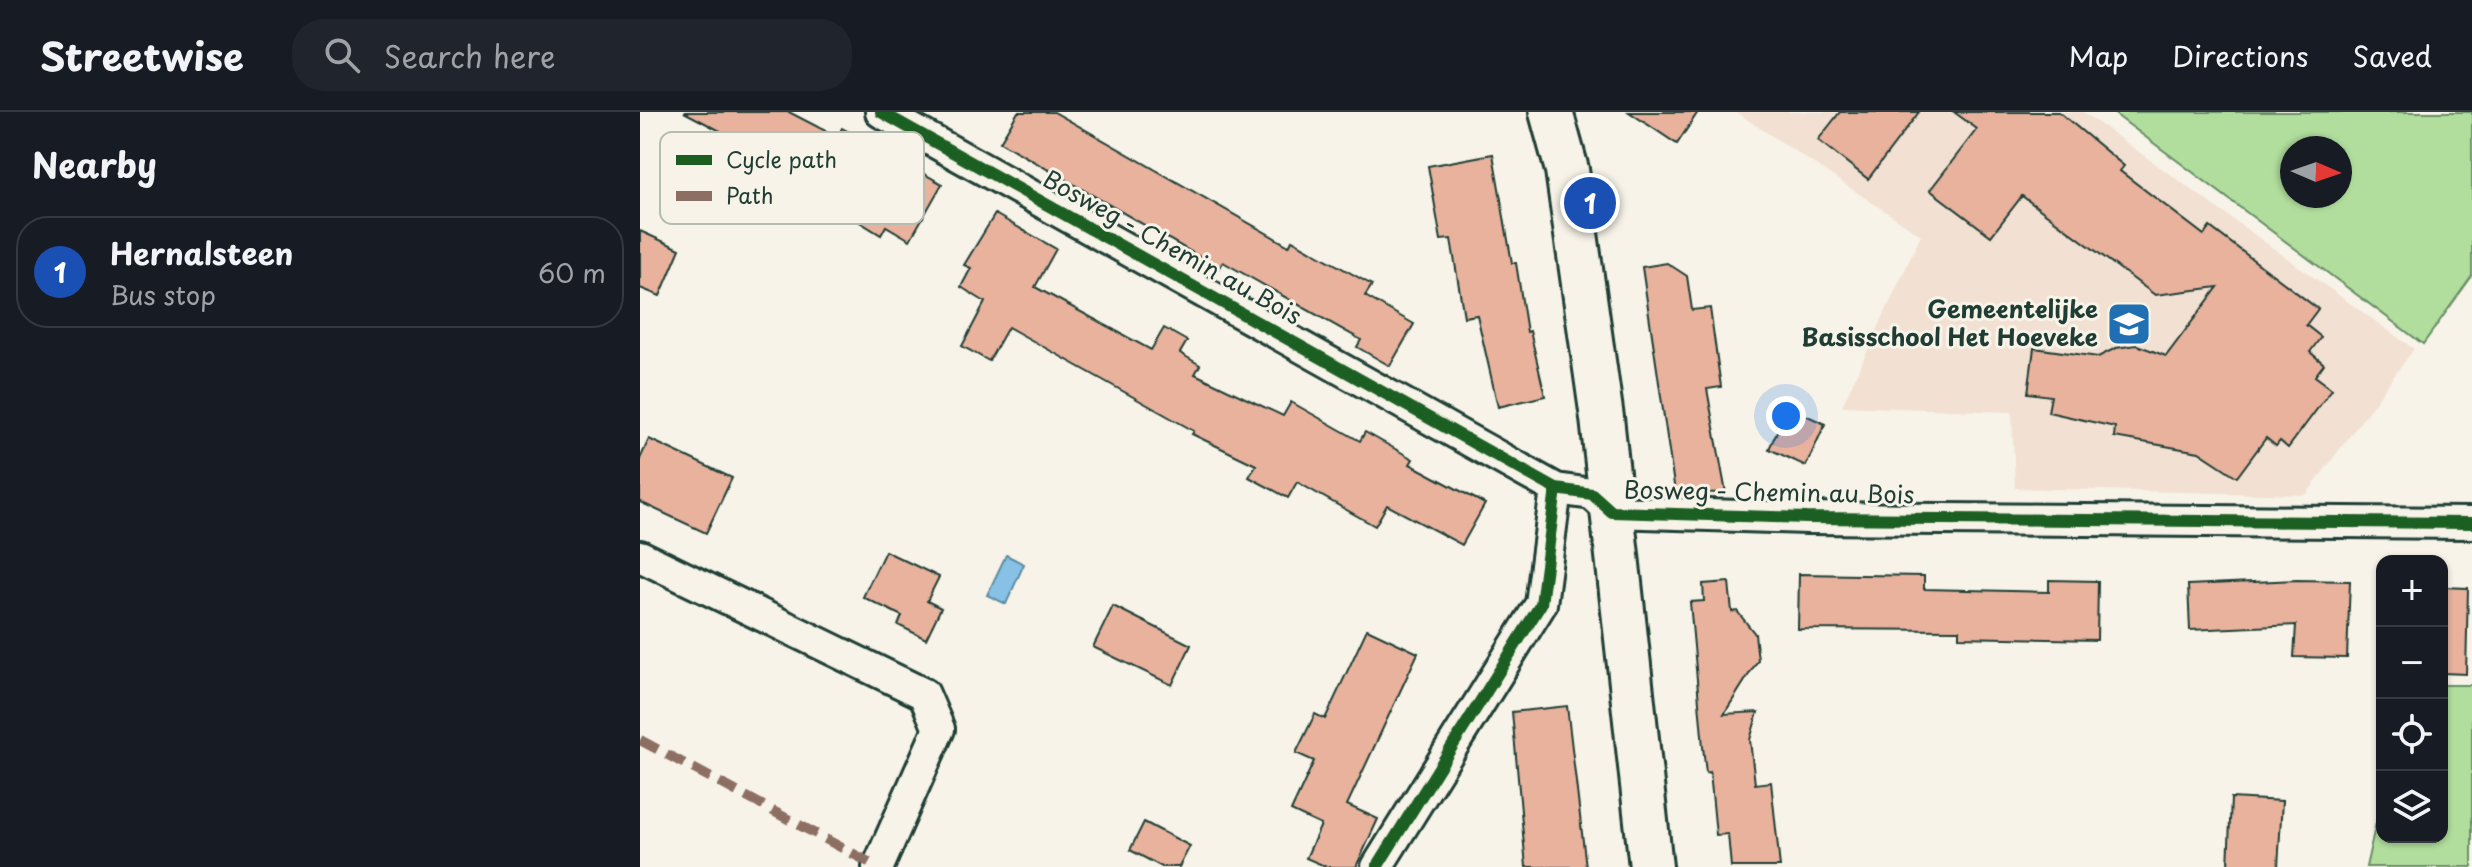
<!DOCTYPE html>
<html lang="en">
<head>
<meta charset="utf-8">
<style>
	body { margin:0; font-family:"Playpen Sans",sans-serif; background:#20242c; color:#f1f3f6 }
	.controls { position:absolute; right:24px; bottom:24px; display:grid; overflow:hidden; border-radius:16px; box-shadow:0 2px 6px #0004 }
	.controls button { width:72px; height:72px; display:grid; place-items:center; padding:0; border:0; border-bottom:2px solid #363941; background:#171b24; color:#f1f3f6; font:40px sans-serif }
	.compass { position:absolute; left:1640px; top:24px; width:72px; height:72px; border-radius:50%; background:#171b24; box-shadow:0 2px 6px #0004; rotate:92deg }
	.you { position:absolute; left:1146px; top:304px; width:28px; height:28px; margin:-20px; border:6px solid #fff; border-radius:50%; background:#1a73e8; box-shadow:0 0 0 12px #1a73e833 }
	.badge { display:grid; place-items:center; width:52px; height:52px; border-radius:50%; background:#1f6fb2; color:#fff; font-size:26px; font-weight:700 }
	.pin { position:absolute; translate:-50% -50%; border:4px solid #fff; box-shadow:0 2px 8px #0006 }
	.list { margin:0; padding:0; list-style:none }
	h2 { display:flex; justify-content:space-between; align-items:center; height:104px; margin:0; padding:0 32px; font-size:34px }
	h2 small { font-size:26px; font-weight:400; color:#9ea1a6 }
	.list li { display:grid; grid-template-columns:52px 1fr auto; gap:24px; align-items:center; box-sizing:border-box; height:112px; margin:0 16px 16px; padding:0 16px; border:2px solid #363941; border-radius:32px }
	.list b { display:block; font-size:30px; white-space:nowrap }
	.list p { margin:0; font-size:26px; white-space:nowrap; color:#9ea1a6 }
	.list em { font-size:26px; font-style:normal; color:#9ea1a6 }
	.icon { flex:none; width:44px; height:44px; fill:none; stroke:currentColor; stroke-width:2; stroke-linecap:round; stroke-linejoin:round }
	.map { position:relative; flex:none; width:1832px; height:755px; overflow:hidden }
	header { display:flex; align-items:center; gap:48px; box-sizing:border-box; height:112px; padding:0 40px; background:#171b24; border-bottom:2px solid #363941 }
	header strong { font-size:38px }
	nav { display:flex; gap:44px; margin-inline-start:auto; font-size:28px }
	.search { width:560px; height:72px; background:#20242c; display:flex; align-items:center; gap:20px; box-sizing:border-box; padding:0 28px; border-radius:32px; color:#9ea1a6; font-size:30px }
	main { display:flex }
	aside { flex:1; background:#171b24 }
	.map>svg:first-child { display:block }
</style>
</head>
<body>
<header>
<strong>Streetwise</strong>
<div class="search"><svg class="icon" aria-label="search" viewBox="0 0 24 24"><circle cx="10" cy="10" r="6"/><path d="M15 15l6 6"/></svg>Search here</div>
<nav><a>Map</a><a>Directions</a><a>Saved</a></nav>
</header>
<main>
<aside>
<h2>Nearby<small></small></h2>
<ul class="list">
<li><span class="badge" style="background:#1a4fb4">1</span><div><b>Hernalsteen</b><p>Bus stop</p></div><em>60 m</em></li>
</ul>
</aside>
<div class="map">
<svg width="1832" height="755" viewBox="0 0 1832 755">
	<rect width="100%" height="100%" fill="#f7f3e8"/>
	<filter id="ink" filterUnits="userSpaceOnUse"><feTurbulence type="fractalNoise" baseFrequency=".0125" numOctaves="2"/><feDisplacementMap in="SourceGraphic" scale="16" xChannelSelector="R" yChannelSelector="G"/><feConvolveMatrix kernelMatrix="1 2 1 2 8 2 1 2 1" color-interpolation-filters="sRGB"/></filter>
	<g filter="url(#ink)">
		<path fill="#f2e0d2" d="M1096,0H1443L1774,237L1666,383L1375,376L1372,300L1202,294L1281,123Z"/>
		<g fill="#b1de9d" stroke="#688e68" stroke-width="2" fill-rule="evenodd">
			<path d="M1472,0H1832V164L1783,232ZM1700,36V84H1652V36Z"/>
			<path d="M1802,573H1832V755H1726L1742,684V725H1802Z"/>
		</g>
		<path fill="#87c1e6" stroke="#5d8c9f" stroke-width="2" d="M366,443L384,452L366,492L347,483Z"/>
		<g fill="#e8b29d" stroke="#1f3d34" stroke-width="2">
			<path d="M44,0H149L197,25L202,16L302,72L270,128L246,114L241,123L166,77L172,67Z"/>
			<path d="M378,0H414L649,134L652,128L732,173L725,184L774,212L750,254L717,235L721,228L583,150L579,156L360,30Z"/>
			<path d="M989,0H1058L1037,32Z"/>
			<path d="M1200,0H1279L1228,67L1178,28Z"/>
			<path d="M1314,0H1419L1484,54L1480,59L1564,123L1570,115L1678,197L1666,213L1681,225L1670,240L1684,252L1675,264L1692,277L1648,336L1640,329L1636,334L1626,326L1597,365L1559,340L1474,325L1475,315L1408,300L1411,284L1388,281L1394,236L1458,245L1476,236L1497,233L1526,244L1578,175L1515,183L1382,84L1351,124L1290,78L1337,17Z"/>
			<path d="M853,42L872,151H876L887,220L890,219L905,284L858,295L837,203L824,205L811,127L801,128L788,54Z"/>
			<path d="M355,102L416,137L395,175L511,238L524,216L547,229L540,241L560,253L555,262L643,304L651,290L720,329L725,320L773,347L770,352L845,392L822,433L747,393L735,414L657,370L648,386L609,365L616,353L552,322L554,319L368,215L349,249L322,234L345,190L321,175L331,156L324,153Z"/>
			<path d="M0,119L40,137L20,184L0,176Z"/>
			<path d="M1027,151L1047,164L1052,198L1070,196L1081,275L1067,277L1086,381L1035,380L1002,155Z"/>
			<path d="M1148,295L1185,312L1166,354L1129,337Z"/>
			<path d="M9,327L92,366L66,421L0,390V347Z"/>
			<path d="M245,439L299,465L287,489L301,496L286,527L258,513L262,504L223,485Z"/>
			<path d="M1159,462L1284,464V477L1409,480V468L1458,469L1457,528L1319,525V518L1158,517Z"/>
			<path d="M1657,468L1710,469L1707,546L1654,545L1656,513L1550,518L1548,473Z"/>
			<path d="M1089,470L1092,500L1097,499L1115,522L1118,548L1084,602L1118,600L1110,628L1115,672L1131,670L1140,755H1091L1088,722L1076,723L1070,660L1066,661L1063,635L1050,490L1064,489L1063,472Z"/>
			<path d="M1802,475L1828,476L1826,562L1802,561Z"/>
			<path d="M473,494L551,533L532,573L453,535Z"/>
			<path d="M727,517L778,541L707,693L738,707L716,755H687L666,746L681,713L651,699L674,649L656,641L675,602L685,607Z"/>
			<path d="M927,594L946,755H886L872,600Z"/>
			<path d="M1591,686L1642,689L1638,755H1588Z"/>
			<path d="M504,710L550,734L539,755H522L490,738Z"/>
		</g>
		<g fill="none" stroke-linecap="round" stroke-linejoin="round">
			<g stroke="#1f3d34" stroke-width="36">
				<g id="street">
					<path d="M241,0L916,377L952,382L972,400L1167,406L1832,411"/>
					<path d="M0,444L284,582L299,617L238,755"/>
					<path d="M737,755L901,492L916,377"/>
				</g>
			</g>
			<g stroke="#1f3d34" stroke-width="48">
				<path id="secondary" d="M911,0L927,58L962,306L1011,755"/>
			</g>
			<use href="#street" stroke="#f7f3e8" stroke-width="30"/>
			<use href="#secondary" stroke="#f7f3e8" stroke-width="42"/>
			<path stroke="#8d6e63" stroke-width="10" stroke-dasharray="20 10" stroke-linecap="butt" d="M0,628L236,754"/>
			<g stroke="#f7f3e8" stroke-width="17">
				<g id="cycleway">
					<path d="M241,0L916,377L952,382L972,400L1167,406L1832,411"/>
					<path d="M737,755L901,492L916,377"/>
				</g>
			</g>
			<use href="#cycleway" stroke="#1b5e20" stroke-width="12"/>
		</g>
	</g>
	<defs>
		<g id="school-square" transform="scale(2.3)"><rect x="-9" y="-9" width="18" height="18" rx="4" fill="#1f6fb2" stroke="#f7f3e8"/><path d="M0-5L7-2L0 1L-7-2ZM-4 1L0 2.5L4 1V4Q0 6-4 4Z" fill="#fff"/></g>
	</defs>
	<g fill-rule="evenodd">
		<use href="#school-square" x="1489" y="212"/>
	</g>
	<g text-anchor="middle" stroke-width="6" stroke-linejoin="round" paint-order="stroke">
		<g font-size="24" fill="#1f3d34" stroke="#f7f3e8">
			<text transform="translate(532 136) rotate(29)" y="8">Bosweg - Chemin au Bois</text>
			<text transform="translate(1129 381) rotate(1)" y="8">Bosweg - Chemin au Bois</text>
		</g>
		<g font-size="24" font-weight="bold" fill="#1f3d34" stroke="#f7f3e8" text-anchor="end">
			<text x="1458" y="206">Gemeentelijke<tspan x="1458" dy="28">Basisschool Het Hoeveke</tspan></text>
		</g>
	</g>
	<rect x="20" y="20" width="264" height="92" rx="12" fill="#f7f3e8" stroke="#b6bcb2" stroke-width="2"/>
	<rect x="36" y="43" width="36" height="10" fill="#1b5e20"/>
	<rect x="36" y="79" width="36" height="10" fill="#8d6e63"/>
	<g font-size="22" fill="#1f3d34">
		<text x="86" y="56">Cycle path</text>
		<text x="86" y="92">Path</text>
	</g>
</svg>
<div class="controls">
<button>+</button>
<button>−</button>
<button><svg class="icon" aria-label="locate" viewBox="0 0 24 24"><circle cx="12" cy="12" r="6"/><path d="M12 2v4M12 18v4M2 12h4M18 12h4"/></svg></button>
<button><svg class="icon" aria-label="layers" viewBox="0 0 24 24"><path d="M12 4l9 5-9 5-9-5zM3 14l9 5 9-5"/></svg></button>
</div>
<svg class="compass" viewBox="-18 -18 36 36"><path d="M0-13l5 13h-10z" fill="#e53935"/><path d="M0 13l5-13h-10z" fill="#9ea1a6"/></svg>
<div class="you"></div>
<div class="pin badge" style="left:950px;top:91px;background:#1a4fb4">1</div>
</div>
</main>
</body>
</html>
